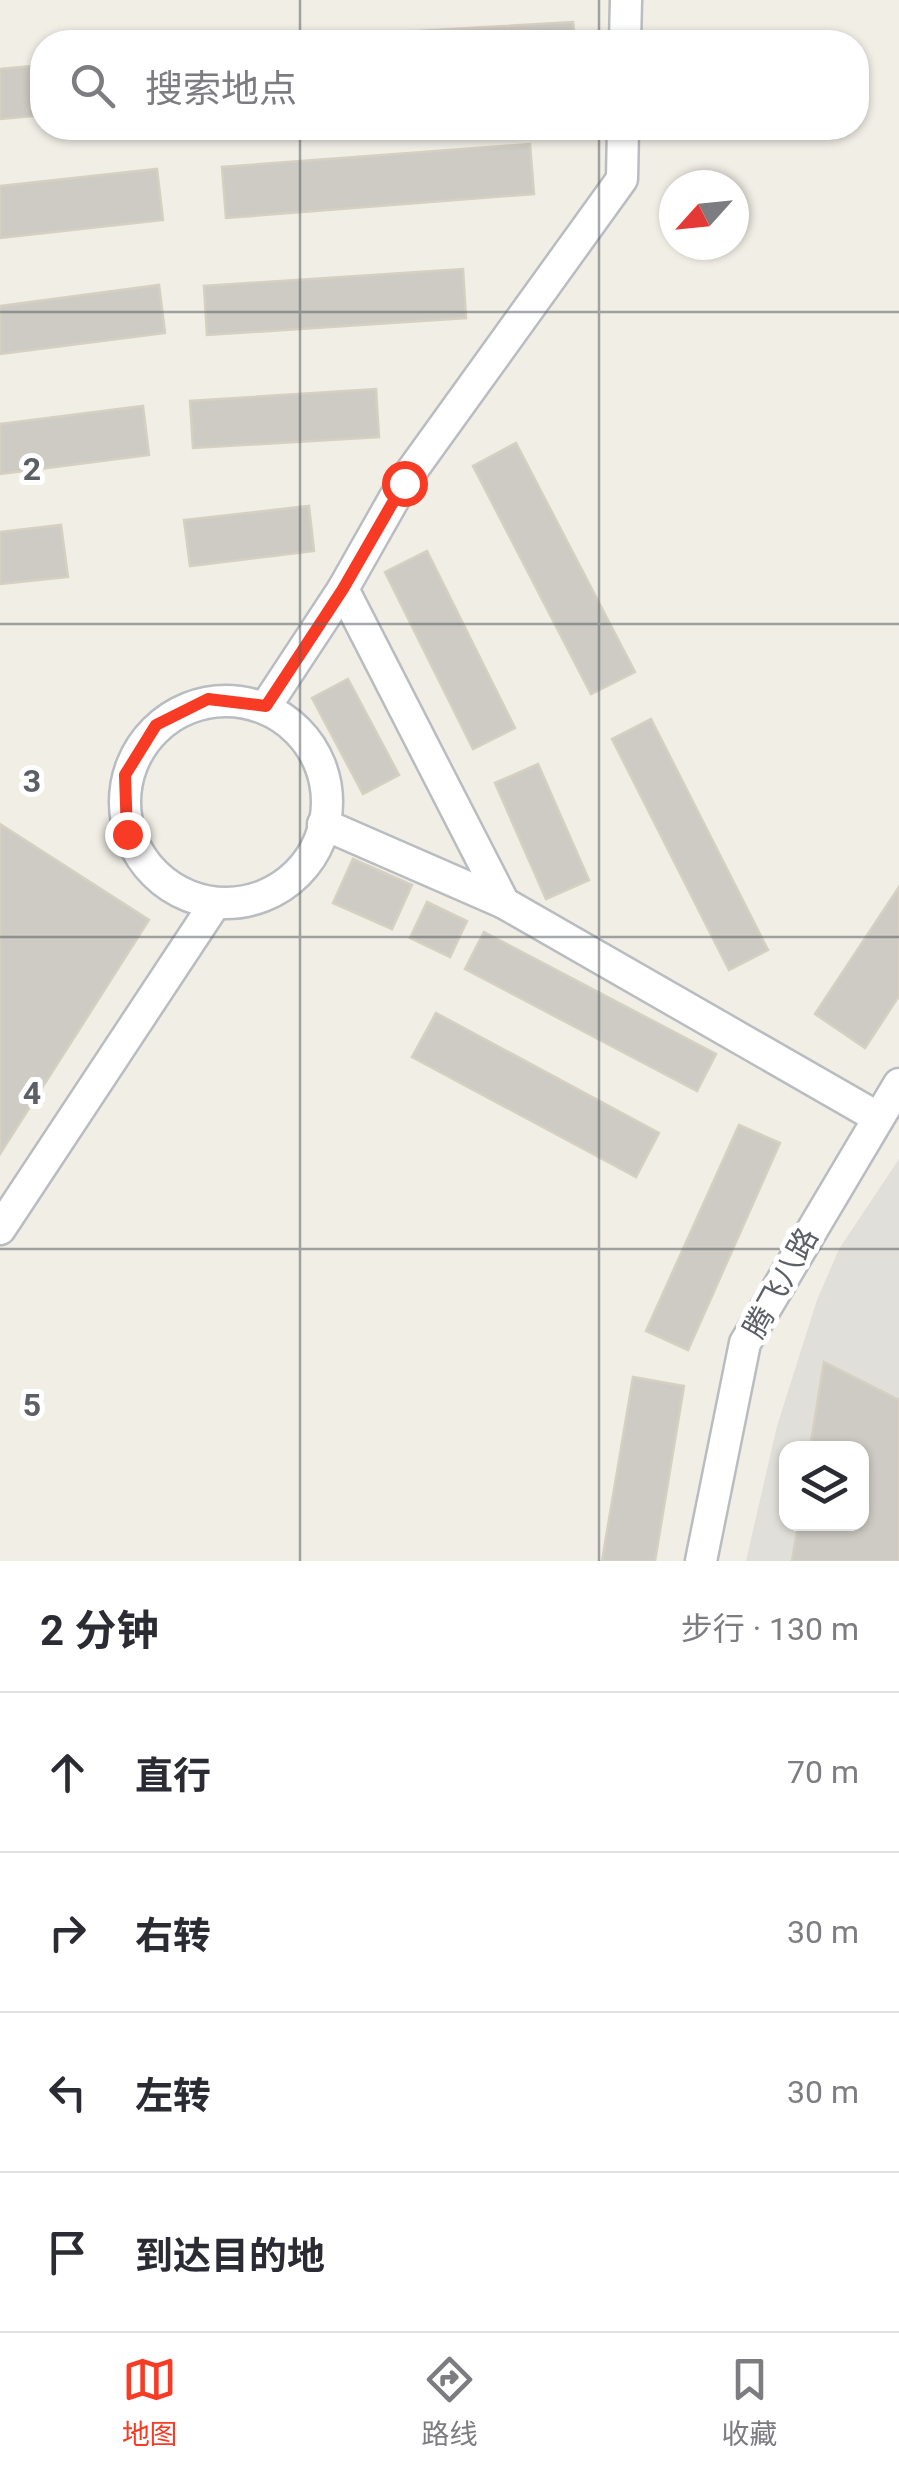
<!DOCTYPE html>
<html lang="zh">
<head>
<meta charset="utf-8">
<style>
	body { margin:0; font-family:Roboto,"Noto Sans SC",sans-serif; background:#f7f7f7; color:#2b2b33 }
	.controls { position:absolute; right:30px; bottom:30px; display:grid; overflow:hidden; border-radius:20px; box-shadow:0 2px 8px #0004 }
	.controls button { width:90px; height:90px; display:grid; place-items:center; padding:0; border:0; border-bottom:2px solid #e1e1e2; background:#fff; color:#2b2b33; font:50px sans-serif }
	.compass { position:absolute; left:659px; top:170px; width:90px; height:90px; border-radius:50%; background:#fff; box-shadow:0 2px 8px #0004; rotate:243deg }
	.stop { position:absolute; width:30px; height:30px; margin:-22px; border:8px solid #f73b24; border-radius:50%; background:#fff }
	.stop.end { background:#f73b24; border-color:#fff; box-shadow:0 2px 10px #0008 }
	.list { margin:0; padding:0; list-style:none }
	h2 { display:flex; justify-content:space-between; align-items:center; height:130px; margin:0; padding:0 40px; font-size:42px }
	h2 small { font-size:32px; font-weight:400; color:#7c7c81 }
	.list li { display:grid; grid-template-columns:65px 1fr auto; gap:30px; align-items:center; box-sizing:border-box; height:160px; padding:0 40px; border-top:2px solid #e1e1e2 }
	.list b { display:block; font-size:38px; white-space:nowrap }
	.list em { font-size:32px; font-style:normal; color:#7c7c81 }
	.icon { flex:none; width:55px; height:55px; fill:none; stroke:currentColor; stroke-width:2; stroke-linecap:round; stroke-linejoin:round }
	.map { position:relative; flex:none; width:899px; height:1561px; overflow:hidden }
	.search { position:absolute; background:#fff; box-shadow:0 2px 8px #0004; left:30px; right:30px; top:30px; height:110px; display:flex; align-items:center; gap:25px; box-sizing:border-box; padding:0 35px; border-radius:40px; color:#7c7c81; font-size:38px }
	.sheet { height:770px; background:#fff }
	nav { display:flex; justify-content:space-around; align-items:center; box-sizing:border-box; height:140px; border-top:2px solid #e1e1e2; background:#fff; font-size:28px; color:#7c7c81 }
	nav a { display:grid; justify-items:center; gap:5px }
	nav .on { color:#f73b24 }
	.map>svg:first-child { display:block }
</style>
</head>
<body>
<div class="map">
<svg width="899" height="1561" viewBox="0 0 899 1561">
	<rect width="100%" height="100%" fill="#f0eee5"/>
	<path fill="#e1dfd9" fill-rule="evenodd" d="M899,1159V1561H746L777,1426L817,1300L839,1249ZM786,1448H862V1524H786Z"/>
	<g fill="#cdcbc3" stroke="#d5d0c2" stroke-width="2.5">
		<path d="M573,22L575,42L243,41Z"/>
		<path d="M42,65V115L0,119V69Z"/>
		<path d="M530,144L534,194L226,218L222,167Z"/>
		<path d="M157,169L163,220L0,238V186Z"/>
		<path d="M463,269L466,318L207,335L204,286Z"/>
		<path d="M159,285L165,333L0,354V306Z"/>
		<path d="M376,389L379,437L193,448L190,401Z"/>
		<path d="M143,406L149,455L0,474V424Z"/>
		<path d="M516,443L635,672L591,694L473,466Z"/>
		<path d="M309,506L314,551L190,566L184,520Z"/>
		<path d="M61,525L68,577L0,584V532Z"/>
		<path d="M427,551L515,728L473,749L385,572Z"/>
		<path d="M348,679L399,775L363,794L312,698Z"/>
		<path d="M651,719L768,950L729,970L612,739Z"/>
		<path d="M538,764L589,880L546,899L495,783Z"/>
		<path d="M0,824L149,920L0,1154Z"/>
		<path d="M353,859L412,885L392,929L333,903Z"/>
		<path d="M899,887V996L865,1048L815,1014Z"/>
		<path d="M427,902L467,921L450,957L410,938Z"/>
		<path d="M484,932L716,1054L697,1091L465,969Z"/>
		<path d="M436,1013L659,1133L636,1177L412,1057Z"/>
		<path d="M739,1125L780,1143L688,1350L646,1331Z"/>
		<path d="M824,1362L899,1400V1561H792L798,1524H862V1448H810Z"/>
		<path d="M633,1377L684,1386L655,1561H602Z"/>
	</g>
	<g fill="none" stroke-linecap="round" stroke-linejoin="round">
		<g stroke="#b9bcc1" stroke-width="35">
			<g id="minor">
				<path d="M625,42L626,0"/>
				<path d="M623,128L622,179L403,483L343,589L504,903L877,1117"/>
				<circle cx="226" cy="802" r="101"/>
				<path d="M266,706L343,589"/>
				<path d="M323,824L504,903"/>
				<path d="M0,1229L214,905"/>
				<path d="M701,1561L745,1343L899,1084"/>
			</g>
		</g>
		<use href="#minor" stroke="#fff" stroke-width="30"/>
	</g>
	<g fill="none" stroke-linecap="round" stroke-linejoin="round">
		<path stroke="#f73b24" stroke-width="12" d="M127,834L125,775L156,725L208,699L266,706L343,589L404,483"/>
	</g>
	<path fill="none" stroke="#5c6066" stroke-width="2.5" stroke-opacity="0.55" d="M300,0V42M599,0V42M300,128V1561M599,128V1561M0,312H899M0,624H899M0,937H899M0,1249H899"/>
	<g text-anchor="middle" stroke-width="10" stroke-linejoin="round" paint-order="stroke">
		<g font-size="30" fill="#5c6066" stroke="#fff">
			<text transform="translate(781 1283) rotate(-61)" y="10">腾飞八路</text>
		</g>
	</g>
	<g font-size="32" text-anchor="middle" font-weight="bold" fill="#5c6066" stroke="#fff" stroke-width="10" stroke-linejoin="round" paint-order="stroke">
		<text x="32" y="480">2</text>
		<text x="32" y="792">3</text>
		<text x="32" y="1104">4</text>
		<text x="32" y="1416">5</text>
	</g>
</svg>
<div class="controls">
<button><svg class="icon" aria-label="layers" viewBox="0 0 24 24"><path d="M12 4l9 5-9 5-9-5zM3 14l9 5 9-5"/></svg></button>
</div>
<svg class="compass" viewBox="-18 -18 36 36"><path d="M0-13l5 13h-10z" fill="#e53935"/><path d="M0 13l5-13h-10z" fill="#7c7c81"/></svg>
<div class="stop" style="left:404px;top:483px"></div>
<div class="stop end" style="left:127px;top:834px"></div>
<div class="search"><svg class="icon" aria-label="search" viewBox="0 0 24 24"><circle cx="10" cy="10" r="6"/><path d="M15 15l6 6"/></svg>搜索地点</div>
</div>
<section class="sheet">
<h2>2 分钟<small>步行 · 130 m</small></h2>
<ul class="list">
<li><svg class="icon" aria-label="ahead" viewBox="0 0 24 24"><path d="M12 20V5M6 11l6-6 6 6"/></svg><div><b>直行</b></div><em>70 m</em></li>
<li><svg class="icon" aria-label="right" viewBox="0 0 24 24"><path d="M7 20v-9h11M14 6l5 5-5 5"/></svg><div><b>右转</b></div><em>30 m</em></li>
<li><svg class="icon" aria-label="left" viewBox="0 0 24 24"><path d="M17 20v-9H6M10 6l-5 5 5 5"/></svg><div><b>左转</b></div><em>30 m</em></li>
<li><svg class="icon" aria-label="arrive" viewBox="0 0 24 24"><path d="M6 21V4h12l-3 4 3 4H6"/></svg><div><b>到达目的地</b></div></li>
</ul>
</section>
<nav>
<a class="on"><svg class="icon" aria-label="map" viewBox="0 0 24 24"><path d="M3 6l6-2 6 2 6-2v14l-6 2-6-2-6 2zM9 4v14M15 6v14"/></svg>地图</a>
<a><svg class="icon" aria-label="directions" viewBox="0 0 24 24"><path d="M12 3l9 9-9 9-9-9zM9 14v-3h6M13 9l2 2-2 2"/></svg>路线</a>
<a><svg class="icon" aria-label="saved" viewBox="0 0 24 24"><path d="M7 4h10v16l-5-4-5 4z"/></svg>收藏</a>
</nav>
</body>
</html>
